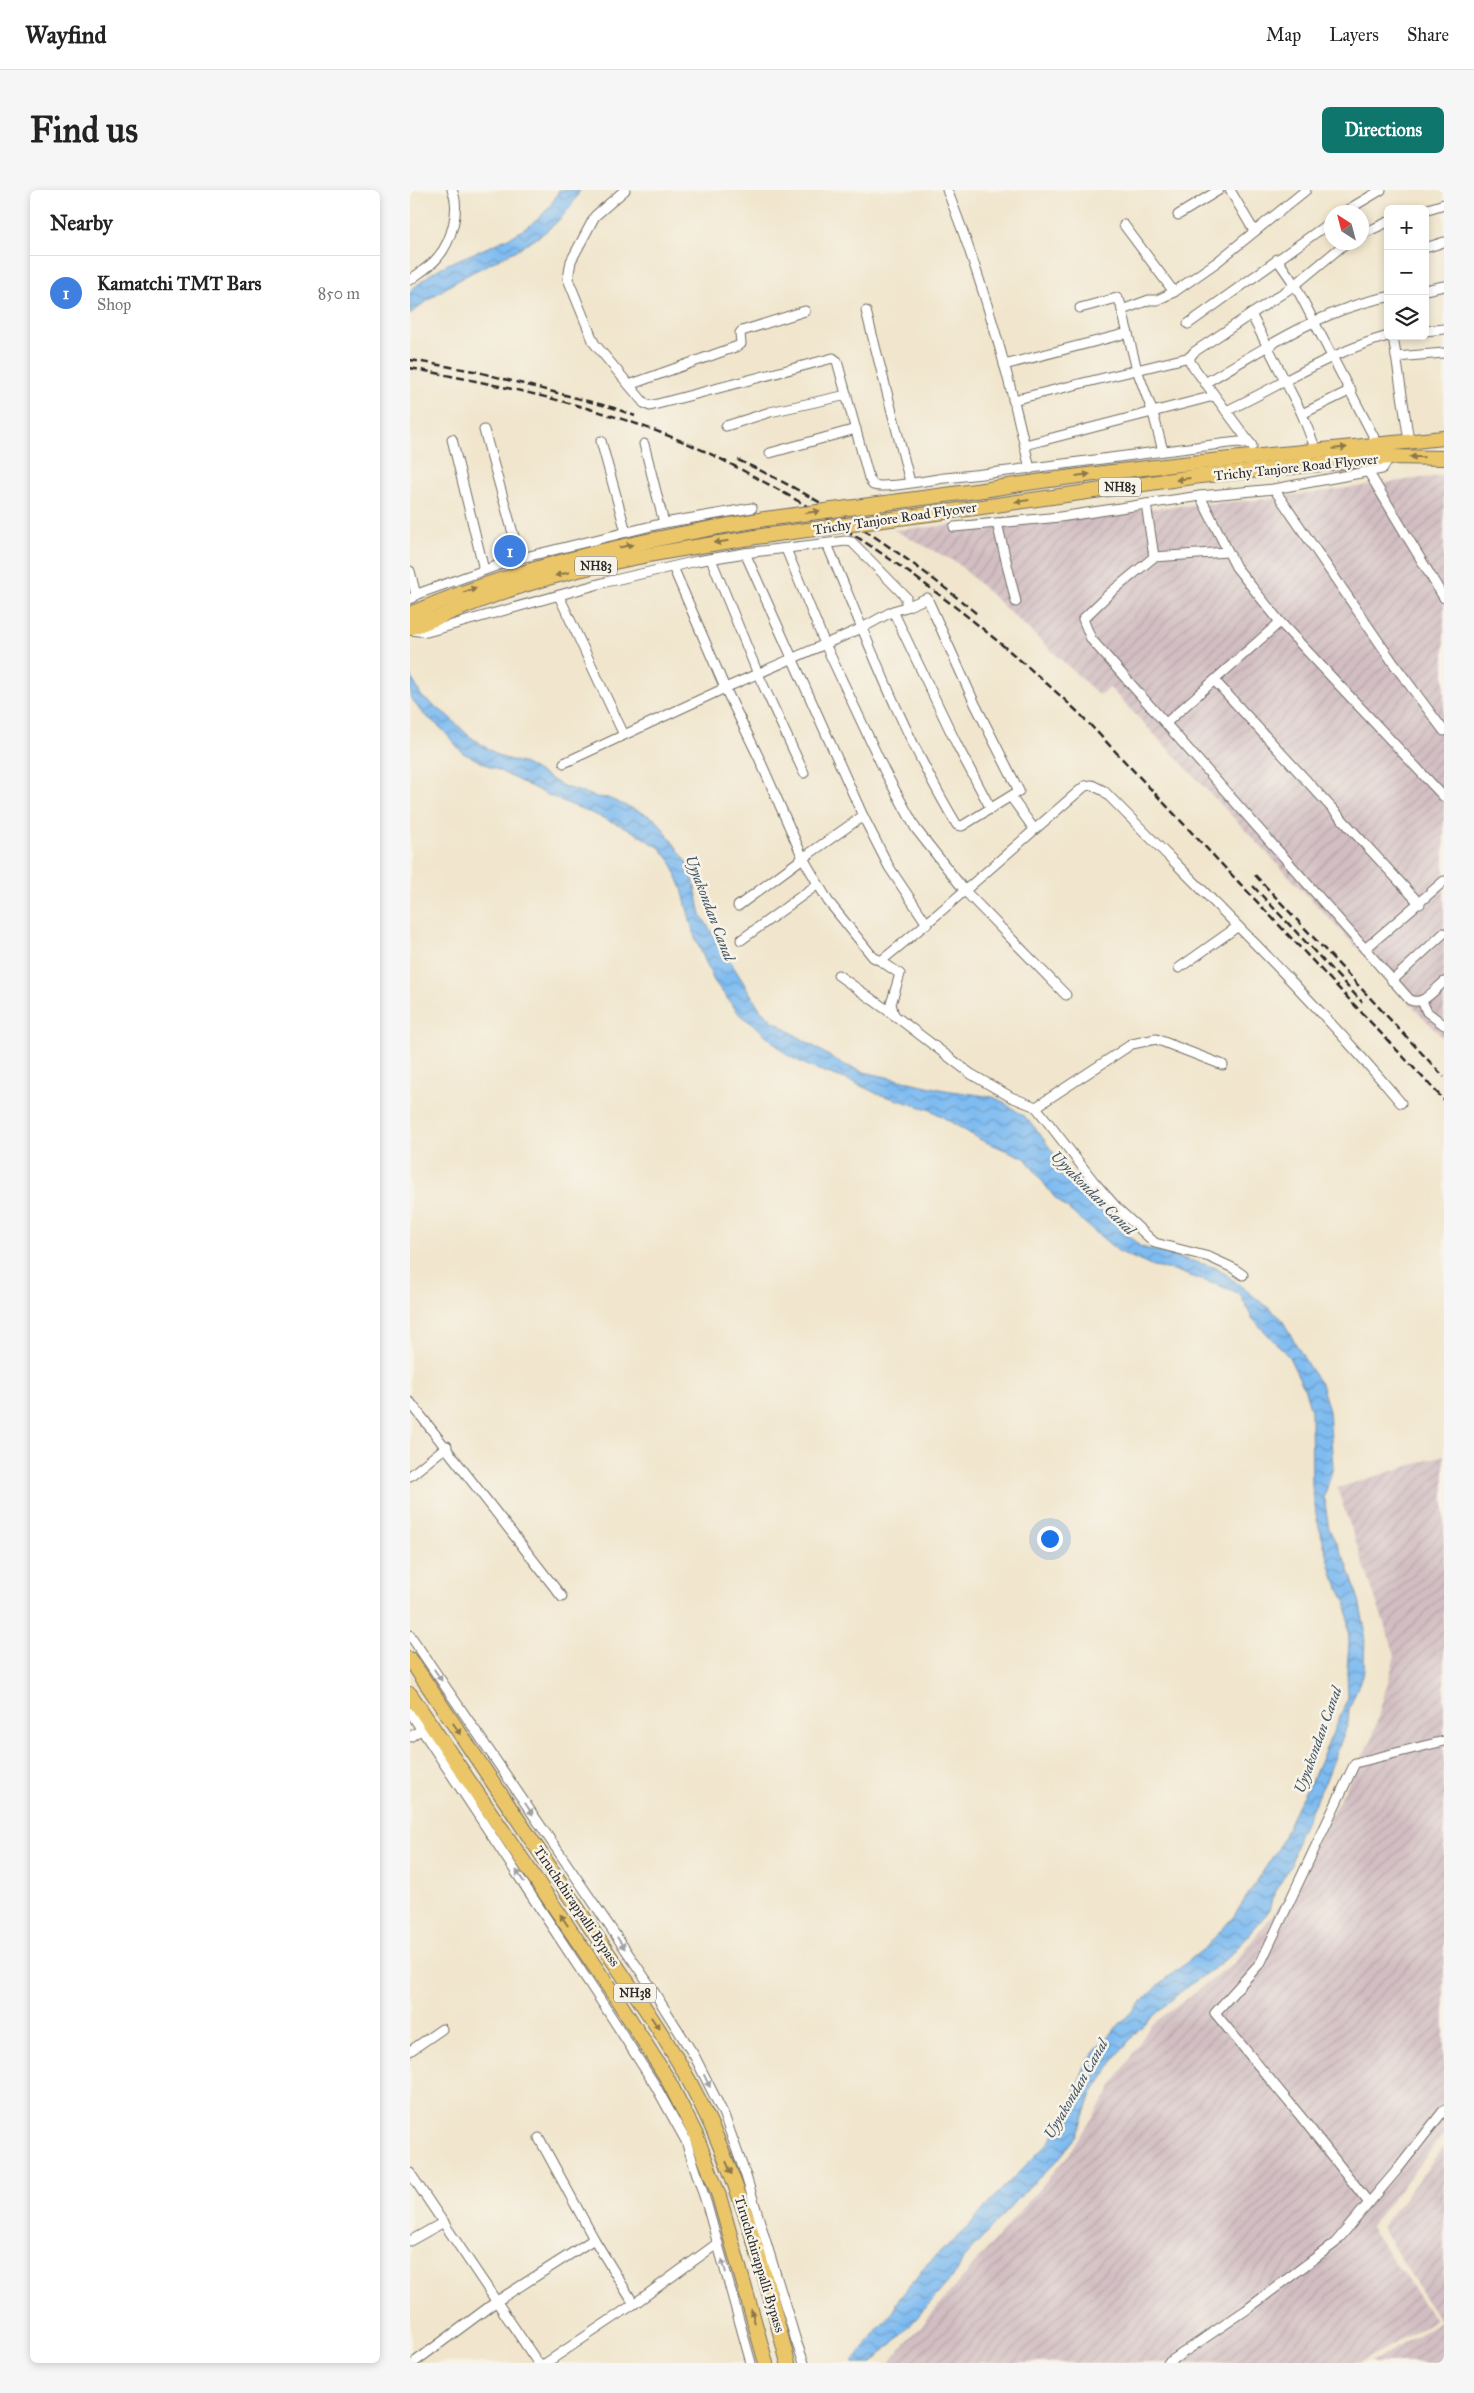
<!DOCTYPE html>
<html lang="en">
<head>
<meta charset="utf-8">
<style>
	body { margin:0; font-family:"IM FELL Great Primer",serif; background:#f6f6f6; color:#222 }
	.controls { position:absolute; right:15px; top:15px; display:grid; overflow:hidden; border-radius:8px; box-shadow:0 2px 8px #0003 }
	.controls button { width:45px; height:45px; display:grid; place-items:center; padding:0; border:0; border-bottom:1px solid #e0e0e0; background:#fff; color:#222; font:25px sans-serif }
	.compass { position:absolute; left:914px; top:15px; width:45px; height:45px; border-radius:50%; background:#fff; box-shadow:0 2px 8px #0003; rotate:324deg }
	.you { position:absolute; left:639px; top:1348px; width:18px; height:18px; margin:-12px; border:4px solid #fff; border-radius:50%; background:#1a73e8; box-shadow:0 0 0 8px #1a73e833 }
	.badge { display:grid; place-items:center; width:32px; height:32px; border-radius:50%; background:#0f766e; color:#fff; font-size:16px; font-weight:700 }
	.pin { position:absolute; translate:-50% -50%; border:2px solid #fff; box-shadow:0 1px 5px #0006 }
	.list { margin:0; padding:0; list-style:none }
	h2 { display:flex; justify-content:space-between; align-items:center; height:65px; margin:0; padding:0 20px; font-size:21px }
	h2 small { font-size:16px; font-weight:400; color:#767676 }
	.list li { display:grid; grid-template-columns:32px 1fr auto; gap:15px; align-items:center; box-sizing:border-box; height:75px; padding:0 20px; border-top:1px solid #e0e0e0 }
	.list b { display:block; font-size:19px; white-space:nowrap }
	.list p { margin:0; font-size:16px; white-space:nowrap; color:#767676 }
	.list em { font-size:16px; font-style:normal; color:#767676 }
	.icon { flex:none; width:28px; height:28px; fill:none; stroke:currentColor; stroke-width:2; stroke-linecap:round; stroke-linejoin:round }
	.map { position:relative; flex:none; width:1034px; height:2173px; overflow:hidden; border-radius:8px }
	header { display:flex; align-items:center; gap:30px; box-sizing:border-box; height:70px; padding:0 25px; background:#fff; border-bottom:1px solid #e0e0e0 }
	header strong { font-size:24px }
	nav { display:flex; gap:28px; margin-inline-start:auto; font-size:18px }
	.intro { display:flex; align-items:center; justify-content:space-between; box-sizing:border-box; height:120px; padding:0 30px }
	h1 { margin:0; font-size:35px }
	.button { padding:12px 22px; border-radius:8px; background:#0f766e; color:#fff; font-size:18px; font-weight:700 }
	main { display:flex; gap:30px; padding:0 30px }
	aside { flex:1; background:#fff; border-radius:8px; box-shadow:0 2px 8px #0003 }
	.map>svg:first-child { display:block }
</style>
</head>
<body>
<header>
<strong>Wayfind</strong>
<nav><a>Map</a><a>Layers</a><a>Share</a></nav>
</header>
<div class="intro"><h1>Find us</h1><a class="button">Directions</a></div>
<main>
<aside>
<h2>Nearby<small></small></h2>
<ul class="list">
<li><span class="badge" style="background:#3f7fe0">1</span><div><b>Kamatchi TMT Bars</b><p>Shop</p></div><em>850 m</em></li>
</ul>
</aside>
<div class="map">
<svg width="1034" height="2173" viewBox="0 0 1034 2173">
	<defs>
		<pattern id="industrial-furrows" width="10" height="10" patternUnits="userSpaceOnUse" patternTransform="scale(1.25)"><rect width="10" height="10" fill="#d2bec2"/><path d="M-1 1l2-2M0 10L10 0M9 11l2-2" fill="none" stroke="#b4a3a7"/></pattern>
		<pattern id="water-waves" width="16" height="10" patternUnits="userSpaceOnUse" patternTransform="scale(1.25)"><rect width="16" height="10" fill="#7ebbf1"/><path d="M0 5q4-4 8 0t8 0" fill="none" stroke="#6798c3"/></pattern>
	</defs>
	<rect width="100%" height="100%" fill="#f7f3e8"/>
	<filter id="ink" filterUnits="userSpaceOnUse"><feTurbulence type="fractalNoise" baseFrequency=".02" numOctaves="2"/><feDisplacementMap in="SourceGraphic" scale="10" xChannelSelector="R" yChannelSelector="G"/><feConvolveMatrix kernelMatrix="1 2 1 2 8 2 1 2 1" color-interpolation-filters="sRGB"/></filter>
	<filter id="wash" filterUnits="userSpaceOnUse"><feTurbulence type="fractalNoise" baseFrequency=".0096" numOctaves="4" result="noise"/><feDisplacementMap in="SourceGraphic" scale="20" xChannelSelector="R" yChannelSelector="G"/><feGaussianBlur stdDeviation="1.12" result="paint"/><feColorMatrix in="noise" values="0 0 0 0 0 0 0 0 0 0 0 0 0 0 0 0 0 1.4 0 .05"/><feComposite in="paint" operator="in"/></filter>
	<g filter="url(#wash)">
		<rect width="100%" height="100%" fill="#f1e6cd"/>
		<g fill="url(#industrial-furrows)">
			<path d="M1034,285V849L700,498L689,505L547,373L484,340L857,309Z"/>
			<path d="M1034,1265V1944L960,2037L1025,2130L950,2173H479L661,1962L740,1836L824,1773L877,1707L962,1549L985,1465L927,1298Z"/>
			<path d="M1034,1957V2173H960L1030,2132L971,2037Z"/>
		</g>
		<g fill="url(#water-waves)" stroke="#54738e">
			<path d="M149,0H170C150,43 106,60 67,80C43,92 21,107 0,124V101C10,93 19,84 30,78C70,57 130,46 149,0Z"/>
			<path d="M0,485L12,507L37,525L59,546L91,567L115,574L153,596L186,607L198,608L242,627L249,633L281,678L291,725L350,819L363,831L432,874L454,882L535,900L583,907L591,911L614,926L627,940L647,968L660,993L731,1057L808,1078L871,1128L899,1177L911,1194L919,1221L923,1277L914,1308L919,1339L937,1374L949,1410L955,1440L954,1481L939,1519L938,1533L916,1590L889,1645L881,1674L862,1708L859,1721L820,1766L768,1804L728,1840L706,1867L682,1904L667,1946L645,1973L617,1999L553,2069L547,2082L496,2140L462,2173H442L469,2137L484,2121L486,2113L517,2074L557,2038L586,2005L640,1951L659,1917L677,1871L695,1849L746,1797L796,1757L824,1726L869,1657L887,1616L904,1586L938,1508L937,1479L939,1453L937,1415L924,1389L907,1330L902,1295L901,1221L895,1200L879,1167L842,1128L831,1106L824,1101L763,1080L743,1077L708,1061L645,1008L615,968L571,950L521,920L468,904L438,890L400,877L377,865L347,837L330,825L304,791L284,745L272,699L261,672L250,658L217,638L140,606L53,563L31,538L11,522L0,506Z"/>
		</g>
	</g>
	<g filter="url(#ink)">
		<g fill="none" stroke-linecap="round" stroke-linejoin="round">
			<g stroke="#706c64" stroke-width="11">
				<g id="minor">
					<path d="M215,0L185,26L161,71L158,89L184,153L234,213L240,216L423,168L427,171L459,288L463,295C477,299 518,290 535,288C633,278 731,263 829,252L841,254"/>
					<path d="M537,0C573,90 599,185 620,279"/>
					<path d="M820,0L844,41"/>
					<path d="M1015,20L1034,14"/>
					<path d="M934,22L971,0"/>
					<path d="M768,25L809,0"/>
					<path d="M714,35L764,102"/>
					<path d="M952,44L978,32"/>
					<path d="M1015,58L1034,52"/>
					<path d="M867,69L885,95L968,255"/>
					<path d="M0,90C9,83 21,76 28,67C41,52 51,19 42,0"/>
					<path d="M1015,100L1034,96"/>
					<path d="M670,118L707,108L710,112L727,180L743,223L753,261"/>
					<path d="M712,120L739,110H747L764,102L807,72L896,0"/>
					<path d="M456,121L500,292"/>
					<path d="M841,124L892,224L906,260"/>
					<path d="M778,134L922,31"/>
					<path d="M1015,141L1034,139"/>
					<path d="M983,146L999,251"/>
					<path d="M986,167L1034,163"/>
					<path d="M594,175L718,143"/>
					<path d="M795,193C852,160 912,119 978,107"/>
					<path d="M219,195L328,156L331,154L330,143L332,141L395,121"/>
					<path d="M603,210L780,167"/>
					<path d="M816,221C870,196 920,162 978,146"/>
					<path d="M892,224L941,200"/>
					<path d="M316,236L360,222L437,205"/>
					<path d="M74,240L110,368"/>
					<path d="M42,249L74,380"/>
					<path d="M191,251L216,342"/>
					<path d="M234,254L254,333"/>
					<path d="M615,255L804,206"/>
					<path d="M842,256L780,172V167L784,162L885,95L937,52"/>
					<path d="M360,263L446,239"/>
					<path d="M959,283L1034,408"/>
					<path d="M864,299L984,474L1034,541"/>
					<path d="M790,306L826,377L870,432L1034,607"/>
					<path d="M736,314L744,367"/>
					<path d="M587,333L606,412"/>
					<path d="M544,337L650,327L790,306L864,299L972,279L980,267"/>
					<path d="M417,354C457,449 494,547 547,635L552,636L609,601L565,514L517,408L496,417"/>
					<path d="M376,359L415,454L475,582L506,639L555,701L656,805"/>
					<path d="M817,362L744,367L700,403L673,429L681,449L1000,810C1013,816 1024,800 1034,792"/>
					<path d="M335,363L453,626L479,677L517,734"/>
					<path d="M301,369L348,484L394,583"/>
					<path d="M263,377L315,498L349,568L393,668L418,711L463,767L471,771C541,715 607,654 675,596L682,595L694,601C794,703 899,803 991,913"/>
					<path d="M0,381L6,405"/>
					<path d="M149,406L214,545"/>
					<path d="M0,409L10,403L103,370L254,333L342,318"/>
					<path d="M483,421L547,555L581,619"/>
					<path d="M0,440L17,442L196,392L287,371L335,363L436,351L442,352L496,407V417L483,421L452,438L315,498L154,573"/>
					<path d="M805,491L1010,714"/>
					<path d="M756,533L870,432"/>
					<path d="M601,607L624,639"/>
					<path d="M328,716L393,668L453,626"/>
					<path d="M331,750L408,694"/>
					<path d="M955,759L1034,691"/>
					<path d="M471,771L490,784L481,814L484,825L561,884L601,907L626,917L685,993L707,1018L745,1053L799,1067L823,1078L833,1085"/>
					<path d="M769,778L827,737"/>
					<path d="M428,785L484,825"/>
					<path d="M982,791L1034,743"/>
					<path d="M1012,811L1017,822L1034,835"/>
					<path d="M626,917L722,854L746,849L813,875"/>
					<path d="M0,1212L152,1407"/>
					<path d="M0,1286L37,1256"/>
					<path d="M0,1445L237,1791L285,1867L314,1925L336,1986L386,2151L394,2173"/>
					<path d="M0,1522L197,1820L245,1895L276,1951L297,2015L341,2173"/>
					<path d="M0,1547L12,1539"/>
					<path d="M0,1861L32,1839"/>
					<path d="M129,1948L184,2049L224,2114"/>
					<path d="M0,1983L128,2173"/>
					<path d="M959,2013L892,1928L805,1823L851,1772L945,1573L1034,1551"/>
					<path d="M0,2051L34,2032"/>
					<path d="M6,2171L87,2111L184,2049"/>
					<path d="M136,2173L224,2114L308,2053"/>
					<path d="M758,2173L836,2120L925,2053L987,1980L1034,1920"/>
				</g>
			</g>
			<g stroke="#706c64" stroke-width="16">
				<g id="highway">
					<path d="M573,300C726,275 880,264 1034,248"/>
					<path d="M565,318L790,286L980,267L1034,268"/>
					<path d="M0,424C113,375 234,349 355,329"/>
					<path d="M0,438C38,424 75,407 114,395C194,370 277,358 359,345"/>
					<path d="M0,1469C58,1555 116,1641 174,1728C219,1795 268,1861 301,1935C335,2011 357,2092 378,2173"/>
					<path d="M0,1504L209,1812L257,1888L286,1945L309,2006L356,2173"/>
				</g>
			</g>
			<use href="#minor" stroke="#fff" stroke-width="9"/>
			<use href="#highway" stroke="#ebc669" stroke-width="14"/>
			<g stroke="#2b2b2b" stroke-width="2.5" stroke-dasharray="8 4" stroke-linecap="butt">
				<path d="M0,170L64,181L204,218L225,226"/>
				<path d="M0,178C89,195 180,214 264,248C295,260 325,276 354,292C470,354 574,434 670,524L1034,910"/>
				<path d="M328,270C414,309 494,363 567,424"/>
				<path d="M845,685L1034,887"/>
				<path d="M843,696L952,812"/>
			</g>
			<g stroke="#706c64" stroke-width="16" stroke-linecap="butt">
				<g id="highway-bridge">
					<path d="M355,329L573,300"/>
					<path d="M359,345L565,318"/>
				</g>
			</g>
			<use href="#highway-bridge" stroke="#ebc669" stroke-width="14"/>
		</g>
		<defs><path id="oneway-solid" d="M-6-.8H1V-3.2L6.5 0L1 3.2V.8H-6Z" transform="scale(1.25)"/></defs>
		<g fill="#8b784a">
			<use href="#oneway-solid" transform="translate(930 258) rotate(-5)"/>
			<use href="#oneway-solid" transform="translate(1007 267) rotate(-179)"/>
			<use href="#oneway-solid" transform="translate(673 285) rotate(-7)"/>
			<use href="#oneway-solid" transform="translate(773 289) rotate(172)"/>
			<use href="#oneway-solid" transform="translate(612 311) rotate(172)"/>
			<use href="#oneway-solid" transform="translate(403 322) rotate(-8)"/>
			<use href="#oneway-solid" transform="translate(311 352) rotate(171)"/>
			<use href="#oneway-solid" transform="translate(216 356) rotate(-13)"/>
			<use href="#oneway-solid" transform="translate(152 384) rotate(166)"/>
			<use href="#oneway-solid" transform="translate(60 400) rotate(-19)"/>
			<use href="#oneway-solid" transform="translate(47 1539) rotate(56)"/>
			<use href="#oneway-solid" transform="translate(154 1730) rotate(-124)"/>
			<use href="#oneway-solid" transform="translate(245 1833) rotate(57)"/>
			<use href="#oneway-solid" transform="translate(319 1978) rotate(67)"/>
			<use href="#oneway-solid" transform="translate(343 2126) rotate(-105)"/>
		</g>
		<g fill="#a0a0a0">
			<use href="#oneway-solid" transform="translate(28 1485) rotate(56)"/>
			<use href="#oneway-solid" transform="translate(119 1619) rotate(56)"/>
			<use href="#oneway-solid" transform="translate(110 1686) rotate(-123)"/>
			<use href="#oneway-solid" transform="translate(211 1753) rotate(56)"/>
			<use href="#oneway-solid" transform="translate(297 1891) rotate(64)"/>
			<use href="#oneway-solid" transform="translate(314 2076) rotate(-106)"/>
		</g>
	</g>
	<g text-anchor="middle" stroke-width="5" stroke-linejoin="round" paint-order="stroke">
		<g fill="#f7f3e8" stroke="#686764" stroke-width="1">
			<rect x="689" y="287.5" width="42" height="19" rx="4"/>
			<rect x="165" y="366.5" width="42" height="19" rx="4"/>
			<rect x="204" y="1793.5" width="42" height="19" rx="4"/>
		</g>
		<g font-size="12" font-weight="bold" fill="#2b2b2b">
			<text x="710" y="301">NH83</text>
			<text x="186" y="380">NH83</text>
			<text x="225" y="1807">NH38</text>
		</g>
		<g font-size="14" fill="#2b2b2b" stroke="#f7f3e8">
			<text transform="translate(886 277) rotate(-6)" y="5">Trichy Tanjore Road Flyover</text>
			<text transform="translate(485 328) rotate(-8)" y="5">Trichy Tanjore Road Flyover</text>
			<text transform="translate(167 1716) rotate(56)" y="5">Tiruchchirappalli Bypass</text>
			<text transform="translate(350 2074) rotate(73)" y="5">Tiruchchirappalli Bypass</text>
		</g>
		<g font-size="15" font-style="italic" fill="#445666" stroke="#f7f3e8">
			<text transform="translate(300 718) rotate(69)" y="5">Uyyakondan Canal</text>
			<text transform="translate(683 1003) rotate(45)" y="5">Uyyakondan Canal</text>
			<text transform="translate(908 1550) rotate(-70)" y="5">Uyyakondan Canal</text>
			<text transform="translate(666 1899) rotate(-60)" y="5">Uyyakondan Canal</text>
		</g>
	</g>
</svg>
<div class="controls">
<button>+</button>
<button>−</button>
<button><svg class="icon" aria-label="layers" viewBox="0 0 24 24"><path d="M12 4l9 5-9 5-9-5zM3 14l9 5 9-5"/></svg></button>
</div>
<svg class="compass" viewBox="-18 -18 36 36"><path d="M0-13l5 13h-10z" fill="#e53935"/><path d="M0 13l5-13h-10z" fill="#767676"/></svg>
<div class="you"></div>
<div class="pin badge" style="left:100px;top:361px;background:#3f7fe0">1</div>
</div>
</main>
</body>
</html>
